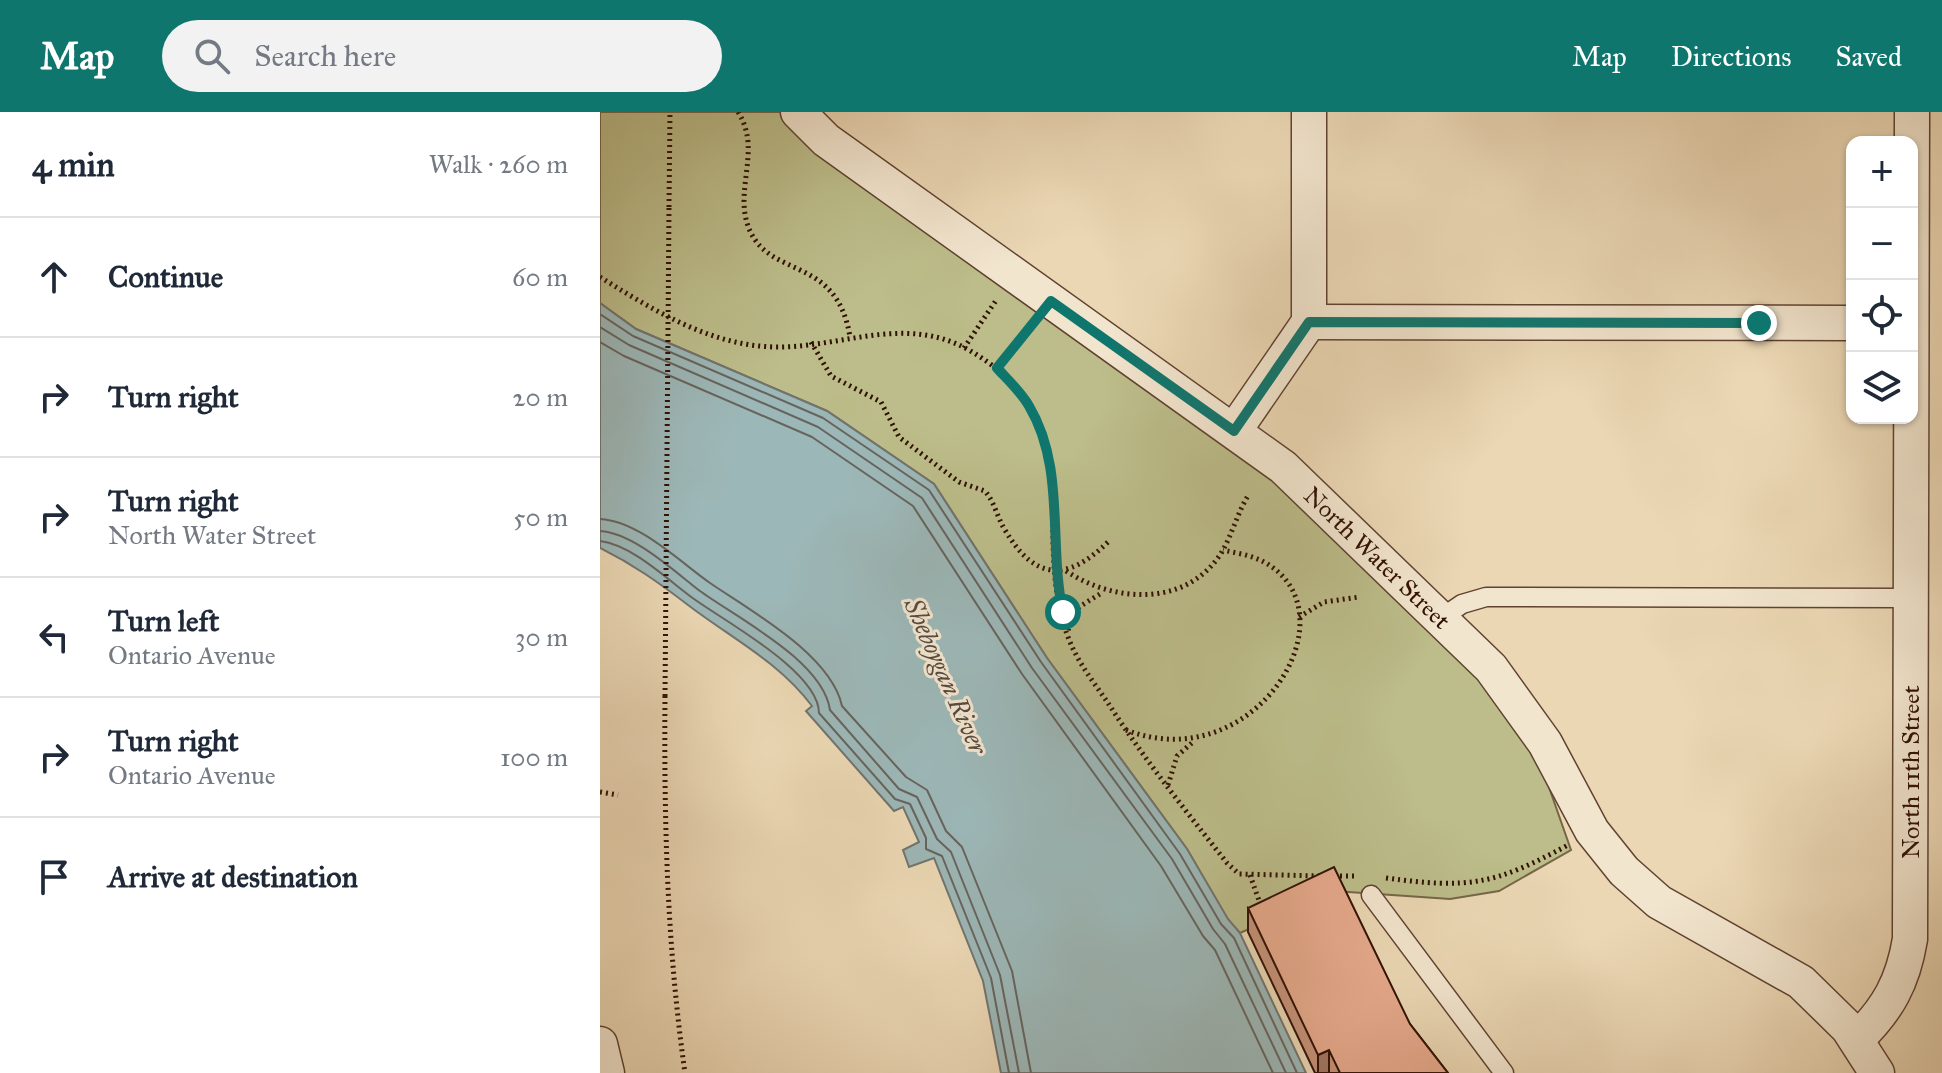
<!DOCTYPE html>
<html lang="en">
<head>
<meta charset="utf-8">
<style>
	body { margin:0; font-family:"IM FELL Great Primer",serif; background:#f2f2f3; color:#1f2937 }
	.controls { position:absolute; right:24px; top:24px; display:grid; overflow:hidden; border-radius:16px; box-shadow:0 2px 6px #0004 }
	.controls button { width:72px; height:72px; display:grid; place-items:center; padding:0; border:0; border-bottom:2px solid #e0e1e3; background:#fff; color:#1f2937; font:40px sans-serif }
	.stop { position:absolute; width:24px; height:24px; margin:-18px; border:6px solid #0f766e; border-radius:50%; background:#fff }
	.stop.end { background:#0f766e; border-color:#fff; box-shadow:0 2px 8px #0008 }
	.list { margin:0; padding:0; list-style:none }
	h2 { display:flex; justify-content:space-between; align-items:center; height:104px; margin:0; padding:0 32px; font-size:34px }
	h2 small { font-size:26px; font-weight:400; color:#747a83 }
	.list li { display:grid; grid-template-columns:52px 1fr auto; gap:24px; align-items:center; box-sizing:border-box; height:120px; padding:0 32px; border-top:2px solid #e0e1e3 }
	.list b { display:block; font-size:30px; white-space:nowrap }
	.list p { margin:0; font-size:26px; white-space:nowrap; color:#747a83 }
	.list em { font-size:26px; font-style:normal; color:#747a83 }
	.icon { flex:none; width:44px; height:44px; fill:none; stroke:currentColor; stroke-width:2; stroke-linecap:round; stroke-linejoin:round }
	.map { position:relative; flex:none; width:1342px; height:961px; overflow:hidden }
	header { display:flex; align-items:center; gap:48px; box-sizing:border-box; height:112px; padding:0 40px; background:#0f766e; color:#fff }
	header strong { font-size:38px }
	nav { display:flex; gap:44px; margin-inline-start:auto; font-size:28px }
	.search { width:560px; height:72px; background:#f2f2f3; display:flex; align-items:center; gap:20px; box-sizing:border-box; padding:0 28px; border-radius:44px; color:#747a83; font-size:30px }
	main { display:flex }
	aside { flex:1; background:#fff }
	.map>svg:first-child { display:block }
</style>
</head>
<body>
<header>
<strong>Map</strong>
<div class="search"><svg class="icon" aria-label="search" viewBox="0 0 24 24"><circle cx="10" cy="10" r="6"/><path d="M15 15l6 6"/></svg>Search here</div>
<nav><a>Map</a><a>Directions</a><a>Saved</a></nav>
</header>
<main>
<aside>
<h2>4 min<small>Walk · 260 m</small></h2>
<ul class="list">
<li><svg class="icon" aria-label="ahead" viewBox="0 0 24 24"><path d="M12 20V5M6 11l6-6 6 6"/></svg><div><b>Continue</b></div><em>60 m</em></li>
<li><svg class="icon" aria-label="right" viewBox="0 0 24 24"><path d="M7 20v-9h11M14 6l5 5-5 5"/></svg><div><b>Turn right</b></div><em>20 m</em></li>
<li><svg class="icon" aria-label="right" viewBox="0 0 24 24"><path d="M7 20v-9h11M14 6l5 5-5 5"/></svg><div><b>Turn right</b><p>North Water Street</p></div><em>50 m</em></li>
<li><svg class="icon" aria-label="left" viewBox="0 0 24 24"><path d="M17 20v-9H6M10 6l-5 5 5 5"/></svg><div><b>Turn left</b><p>Ontario Avenue</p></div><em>30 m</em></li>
<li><svg class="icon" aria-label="right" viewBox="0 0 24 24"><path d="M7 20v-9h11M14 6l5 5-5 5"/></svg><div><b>Turn right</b><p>Ontario Avenue</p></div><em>100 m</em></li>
<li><svg class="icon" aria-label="arrive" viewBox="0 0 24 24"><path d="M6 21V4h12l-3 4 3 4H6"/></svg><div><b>Arrive at destination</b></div></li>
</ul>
</aside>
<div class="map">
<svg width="1342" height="961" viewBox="0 0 1342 961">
	<rect width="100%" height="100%" fill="#ebd7b4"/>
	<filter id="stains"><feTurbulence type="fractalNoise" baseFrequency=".0025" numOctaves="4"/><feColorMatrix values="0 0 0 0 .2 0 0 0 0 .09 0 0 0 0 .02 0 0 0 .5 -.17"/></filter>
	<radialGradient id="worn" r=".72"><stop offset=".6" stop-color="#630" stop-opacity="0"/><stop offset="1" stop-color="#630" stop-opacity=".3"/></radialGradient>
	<path fill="#bcbd8a" stroke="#766647" stroke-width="2" d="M0,0H188L670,349L924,604L971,738L899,779L850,787L734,779L640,821L628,808L587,737L447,546L334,372L227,299L36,217L0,191Z"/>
	<path fill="#9cb7b7" stroke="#71746f" stroke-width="2" d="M0,191L36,217L227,299L334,372L447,546L587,737L628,807L640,821L706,961H401L383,869L334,746L309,755L303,738L319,730L303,695L294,699L206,599L212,594C178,549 131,526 88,493C58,470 34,453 0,436Z"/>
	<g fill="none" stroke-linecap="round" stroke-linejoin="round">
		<g stroke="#66645e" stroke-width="2">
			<path d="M0,202L33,224L223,306L329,378L441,550L580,742L621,812L634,826L697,961"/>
			<path d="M0,215L29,233L218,315L322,386L432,556L572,747L613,817L625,832L686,961"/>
			<path d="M0,230L24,244L212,325L313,394L422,562L561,754L603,824L615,838L673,961"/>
			<path d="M0,407C39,409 80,450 110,471C151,499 231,543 242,594L306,665L327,678L346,719L362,735L412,859L431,961"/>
			<path d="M0,419C34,421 75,460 100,479C137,506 223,549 230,598L299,677L317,685L337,727L351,740L400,863L419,961"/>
			<path d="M0,429C33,433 69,469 94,487C126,510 219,560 219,601L295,687L310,692L326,726V737L342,744L391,866L409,961"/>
		</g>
		<g stroke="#604230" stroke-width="21">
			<g id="lane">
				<path d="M840,507L862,492L886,485L1311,486"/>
				<path d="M771,783L904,961"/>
			</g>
		</g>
		<g stroke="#604230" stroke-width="37">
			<g id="street">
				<path d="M198,0L226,28L683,355L891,556L945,631L992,719L1024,759L1059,790L1201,870L1248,916L1277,961"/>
				<path d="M709,210L1252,211"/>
				<path d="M634,319L709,210V0"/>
				<path d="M1257,927C1288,897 1303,870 1310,827L1312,0"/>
				<path d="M0,932L7,961"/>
			</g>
		</g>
		<g stroke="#311004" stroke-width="5" stroke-dasharray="2 4" stroke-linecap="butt">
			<path d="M138,0C163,39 132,79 150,119C172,167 237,144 250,225"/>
			<path d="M69,95L70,0"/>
			<path d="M0,165C53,198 112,235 178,235C243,235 305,203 367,237C498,310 426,424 470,530C479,552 495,572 508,591C544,647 586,699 627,751L639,762L720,764"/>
			<path d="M211,230L231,264L281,290L299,325L359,370L385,379C395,391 397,405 405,418C435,469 467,470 508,430"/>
			<path d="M364,236L397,187"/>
			<path d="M397,256L432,213"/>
			<path d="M466,459C513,490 584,496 620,443C632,424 637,401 649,382"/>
			<path d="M699,505L724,490L759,485"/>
			<path d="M468,518L479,495L503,480"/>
			<path d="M65,584C64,711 67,835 85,961"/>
			<path d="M526,618C655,668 757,501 664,450C651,443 636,441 623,438"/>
			<path d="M568,673L577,644L594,629"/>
			<path d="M0,680L18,683"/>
			<path d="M650,763L662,797"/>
			<path d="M734,764H756"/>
			<path d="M786,766C869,777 894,773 968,733"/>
		</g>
		<use href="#lane" stroke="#f2e5ce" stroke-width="18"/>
		<use href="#street" stroke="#f2e5ce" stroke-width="34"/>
		<path stroke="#311004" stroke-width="5" stroke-dasharray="2 4" stroke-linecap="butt" d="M65,584L69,95"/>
	</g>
	<path fill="#c69178" stroke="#311004" stroke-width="2" d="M648,796L810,912L848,961H715L648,820Z"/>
	<path fill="#a17662" stroke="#311004" stroke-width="2" d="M729,938V961H718V943Z"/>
	<path fill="#e6a98c" stroke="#311004" stroke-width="2" d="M734,755L810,912L848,961H740L729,938L718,943L648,796Z"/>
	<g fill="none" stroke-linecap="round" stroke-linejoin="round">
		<path stroke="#0f766e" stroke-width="10" d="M463,500C448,432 466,356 429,294C421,280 408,268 397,256L451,189L634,319L709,210L1159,211"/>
	</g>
	<g text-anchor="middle" stroke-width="6" stroke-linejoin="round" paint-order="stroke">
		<g font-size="24" fill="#311004" stroke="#f2e5ce">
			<text transform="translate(777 446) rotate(44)" y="8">North Water Street</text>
			<text transform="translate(1311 660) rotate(-90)" y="8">North 11th Street</text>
		</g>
		<g font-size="26" font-style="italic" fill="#564a43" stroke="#f2e5ce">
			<text transform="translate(346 564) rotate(66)" y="9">Sheboygan River</text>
		</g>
	</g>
	<rect width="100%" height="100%" filter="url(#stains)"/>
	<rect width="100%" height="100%" fill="url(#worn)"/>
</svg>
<div class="controls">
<button>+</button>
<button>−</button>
<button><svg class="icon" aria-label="locate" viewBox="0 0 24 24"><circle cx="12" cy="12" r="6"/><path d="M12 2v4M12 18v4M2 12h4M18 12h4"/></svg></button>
<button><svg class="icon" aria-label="layers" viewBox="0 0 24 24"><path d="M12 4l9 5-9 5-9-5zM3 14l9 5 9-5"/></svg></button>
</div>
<div class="stop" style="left:463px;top:500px"></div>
<div class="stop end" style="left:1159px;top:211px"></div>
</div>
</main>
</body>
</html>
